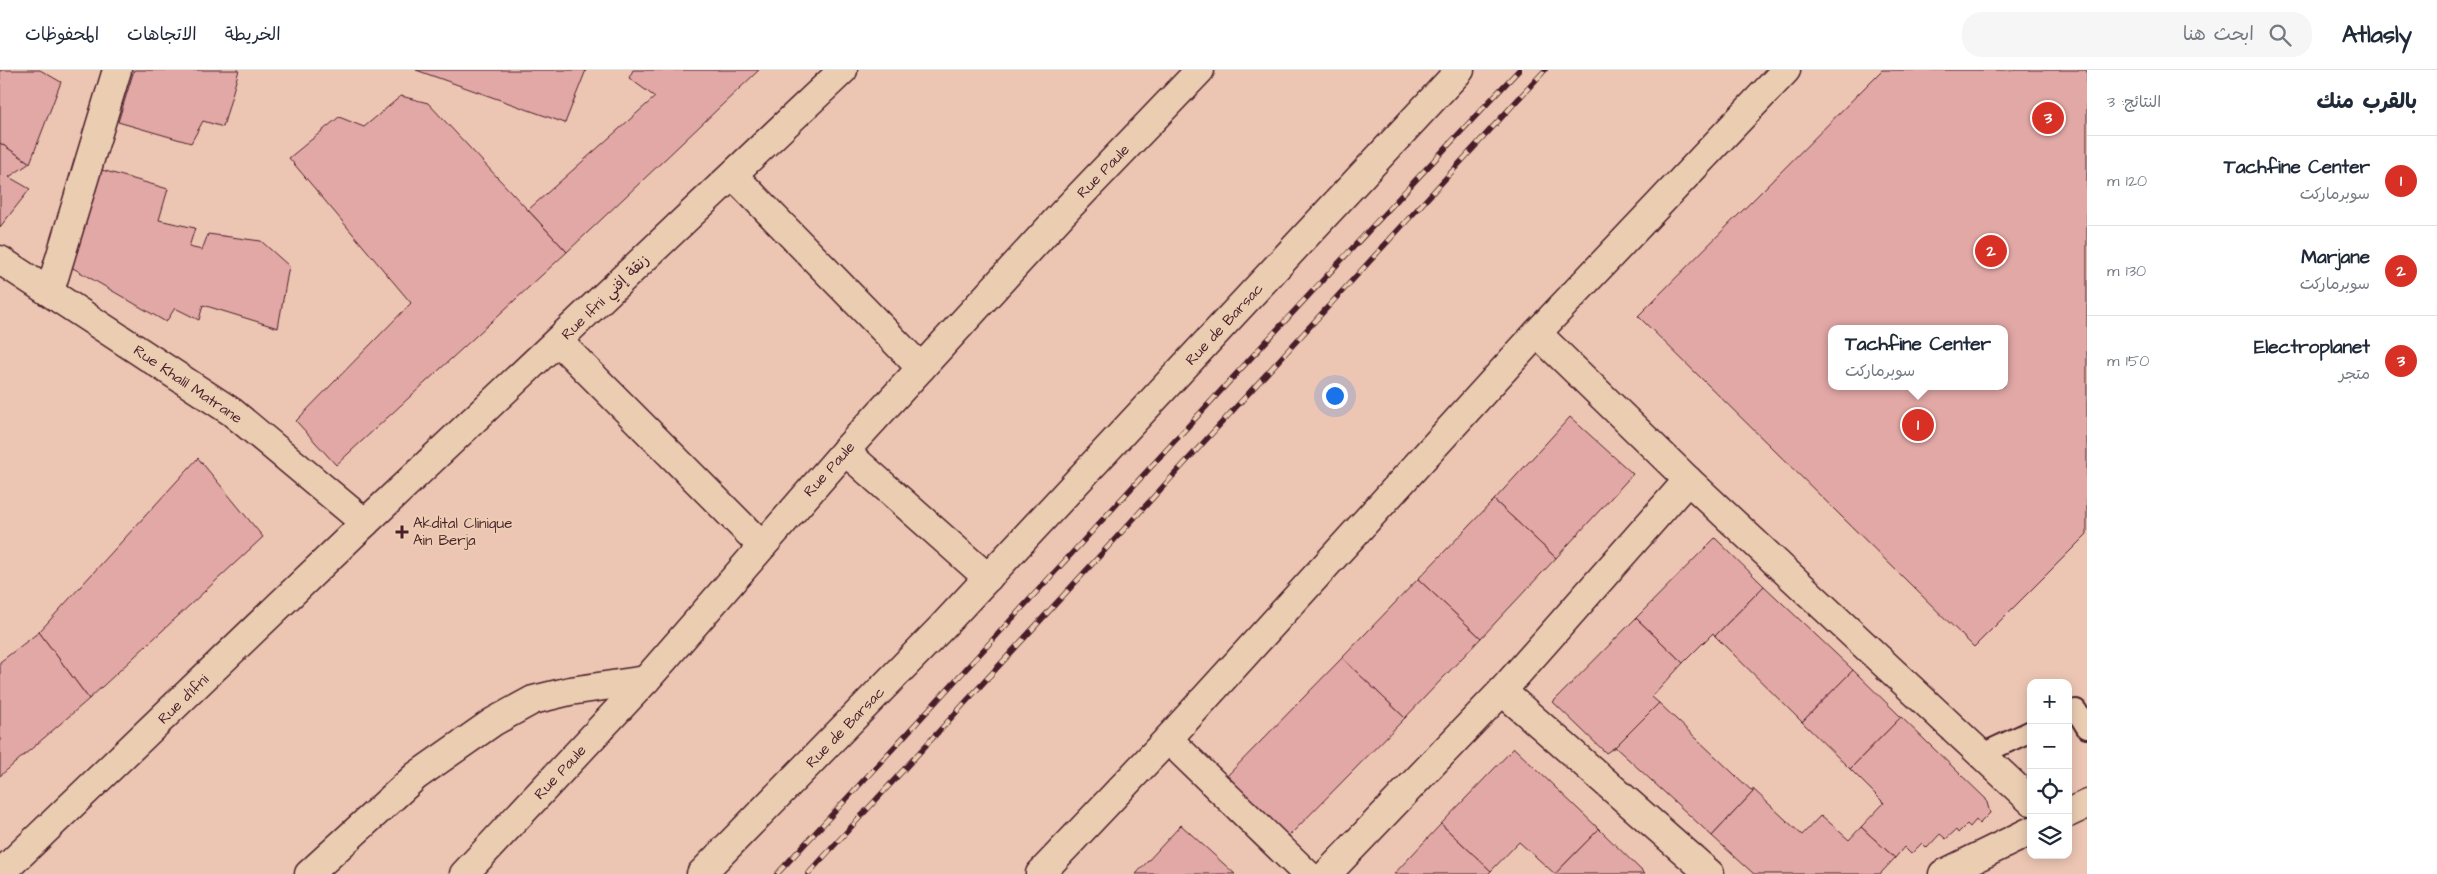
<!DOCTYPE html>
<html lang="ar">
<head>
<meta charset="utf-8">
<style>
	body { margin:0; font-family:"Architects Daughter","Playpen Sans Arabic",sans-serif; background:#f6f6f7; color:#1f2937; direction:rtl }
	.controls { position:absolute; right:15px; bottom:15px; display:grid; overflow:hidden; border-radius:10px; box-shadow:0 2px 12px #0003 }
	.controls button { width:45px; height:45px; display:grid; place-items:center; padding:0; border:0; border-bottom:1px solid #e0e1e3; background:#fff; color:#1f2937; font:25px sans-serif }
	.you { position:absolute; left:1334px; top:325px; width:18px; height:18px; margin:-12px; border:4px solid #fff; border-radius:50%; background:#1a73e8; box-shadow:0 0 0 8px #1a73e833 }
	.badge { display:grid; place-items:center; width:32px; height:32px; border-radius:50%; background:#d93025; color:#fff; font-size:16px; font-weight:700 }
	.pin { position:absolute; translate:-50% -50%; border:2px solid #fff; box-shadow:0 1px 5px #0006 }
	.popup { position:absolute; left:1828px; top:255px; width:180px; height:65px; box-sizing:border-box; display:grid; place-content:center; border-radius:10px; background:#fff; filter:drop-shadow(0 1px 4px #0005); font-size:16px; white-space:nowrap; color:#747a83 }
	.popup b { font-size:19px; color:#1f2937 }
	.popup::after { content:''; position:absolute; left:50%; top:100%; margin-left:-10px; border:10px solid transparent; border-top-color:#fff }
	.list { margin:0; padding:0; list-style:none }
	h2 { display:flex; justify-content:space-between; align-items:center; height:65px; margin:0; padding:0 20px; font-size:21px }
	h2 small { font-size:16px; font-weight:400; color:#747a83 }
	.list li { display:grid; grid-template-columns:32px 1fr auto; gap:15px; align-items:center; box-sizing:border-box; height:90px; padding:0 20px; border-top:1px solid #e0e1e3 }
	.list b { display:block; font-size:19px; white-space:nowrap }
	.list p { margin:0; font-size:16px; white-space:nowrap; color:#747a83 }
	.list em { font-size:16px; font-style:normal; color:#747a83 }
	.icon { flex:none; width:28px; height:28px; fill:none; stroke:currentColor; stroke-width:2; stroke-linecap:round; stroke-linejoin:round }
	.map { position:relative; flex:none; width:2087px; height:804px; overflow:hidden; direction:ltr }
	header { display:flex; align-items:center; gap:30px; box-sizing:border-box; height:70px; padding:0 25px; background:#fff; border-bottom:1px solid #e0e1e3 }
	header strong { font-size:24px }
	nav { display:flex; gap:28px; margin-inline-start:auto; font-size:18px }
	.search { width:350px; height:45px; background:#f6f6f7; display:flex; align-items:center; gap:12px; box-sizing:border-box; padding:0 18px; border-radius:20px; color:#747a83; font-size:19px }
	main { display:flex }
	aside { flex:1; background:#fff }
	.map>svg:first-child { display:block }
</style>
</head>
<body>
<header>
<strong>Atlasly</strong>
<div class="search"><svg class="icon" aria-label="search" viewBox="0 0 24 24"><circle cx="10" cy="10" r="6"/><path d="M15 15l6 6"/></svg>ابحث هنا</div>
<nav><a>الخريطة</a><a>الاتجاهات</a><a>المحفوظات</a></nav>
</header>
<main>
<aside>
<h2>بالقرب منك<small>النتائج: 3</small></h2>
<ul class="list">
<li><span class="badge">1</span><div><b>Tachfine Center</b><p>سوبرماركت</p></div><em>120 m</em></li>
<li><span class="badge">2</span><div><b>Marjane</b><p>سوبرماركت</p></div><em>130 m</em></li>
<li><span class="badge">3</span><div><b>Electroplanet</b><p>متجر</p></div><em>150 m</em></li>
</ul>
</aside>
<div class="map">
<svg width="2087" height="804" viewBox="0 0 2087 804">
	<rect width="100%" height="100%" fill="#edc6b3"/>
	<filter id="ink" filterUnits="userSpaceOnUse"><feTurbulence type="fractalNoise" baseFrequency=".02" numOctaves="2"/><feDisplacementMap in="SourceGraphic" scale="10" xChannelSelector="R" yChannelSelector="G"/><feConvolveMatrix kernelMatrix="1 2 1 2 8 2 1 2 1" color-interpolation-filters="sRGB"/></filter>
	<g filter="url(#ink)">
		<g fill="#e2a8a6" stroke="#4a1f2b" fill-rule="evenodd">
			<path d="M0,0H40L61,12L30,93L0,73Z"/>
			<path d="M134,0H239L223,57L203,51L191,73L118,52Z"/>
			<path d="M416,0H586L565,53Z"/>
			<path d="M633,0H759L567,182L528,140L655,27L629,8Z"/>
			<path d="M1882,0H2087V464L1974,577L1638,246ZM1832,259H2004V316H1832Z"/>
			<path d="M401,26L428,33L567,182L336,395L296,351L411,233L289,88L339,47L364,57Z"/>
			<path d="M0,73L30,93L9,107L30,119L0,157Z"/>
			<path d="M102,100L168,119L159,150L195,158L189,177L202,180L208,164L261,171L289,196L278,258L203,235L199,250L175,238L166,252L66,194L67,175Z"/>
			<path d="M1570,347L1633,404L1556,488L1494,430Z"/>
			<path d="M198,388L263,467L89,629L39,562Z"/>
			<path d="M1494,430L1556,488L1481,568L1418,509Z"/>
			<path d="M1715,468L1764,516L1715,566L1713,563L1683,593L1636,548Z"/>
			<path d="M1418,509L1481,568L1405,648L1342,588Z"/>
			<path d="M1764,516L1853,600L1802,652L1715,566Z"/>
			<path d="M1636,548L1683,593L1652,627L1659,633L1615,677L1606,683L1553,632Z"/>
			<path d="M39,562L89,629L0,706V592Z"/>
			<path d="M1342,588L1405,648L1287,768L1225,708Z"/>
			<path d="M1853,600L1901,647L1850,699L1802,652Z"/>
			<path d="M1659,633L1753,722L1712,766L1615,677Z"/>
			<path d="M1901,647L1986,729L1990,743L1979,754L1976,750L1970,757L1967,754L1958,763L1956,760L1946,769L1940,764L1927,778L1922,773L1911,784L1904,777L1895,788L1861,757L1884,733L1850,699Z"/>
			<path d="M1514,678L1599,759L1555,804L1519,772L1491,801L1441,754Z"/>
			<path d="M1753,719L1802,765L1821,745L1849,770L1861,757L1895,788L1880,804H1754L1712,766L1753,722Z"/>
			<path d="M1441,754L1491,801L1488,804H1394Z"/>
			<path d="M1181,755L1235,804H1136Z"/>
			<path d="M1599,759L1645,804H1555Z"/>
		</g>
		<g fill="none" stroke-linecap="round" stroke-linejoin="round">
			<g stroke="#4a1f2b" stroke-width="24">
				<g id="lane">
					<path d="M2076,640L2087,658"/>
					<path d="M1982,684L2031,661"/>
				</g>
			</g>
			<g stroke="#4a1f2b" stroke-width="31">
				<g id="street">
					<path d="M733,105L921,298"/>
					<path d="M0,190L232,342L365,453"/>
					<path d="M50,221L117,0"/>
					<path d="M1537,263L1688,410L2031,731"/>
					<path d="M558,271L762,476"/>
					<path d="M845,381L988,508"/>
					<path d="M1502,621L1710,804"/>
					<path d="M1168,669L1307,804"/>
					<path d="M2068,743L2087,734"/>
					<path d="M309,804L416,706L493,652L533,630L570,621L646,610"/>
					<path d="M464,804L646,610L845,381L1063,143L1200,0"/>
					<path d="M701,804L941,558L1460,0"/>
					<path d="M1040,804L1168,669L1537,263L1786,0"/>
					<path d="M1327,804L1502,621L1688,410"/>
					<path d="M1943,804L2031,761"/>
				</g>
			</g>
			<g stroke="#4a1f2b" stroke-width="31">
				<path id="secondary" d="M0,804L365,453L843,0"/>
			</g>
			<use href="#lane" stroke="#ebcdb2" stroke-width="20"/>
			<use href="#street" stroke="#ebcdb2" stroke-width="28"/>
			<use href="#secondary" stroke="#ebcdb2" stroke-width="28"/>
			<g stroke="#4a1f2b" stroke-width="5.5">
				<g id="rail">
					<path d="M777,804C1025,537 1268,265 1519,0"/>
					<path d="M808,804L1545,0"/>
				</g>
			</g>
			<use href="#rail" stroke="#ebcdb2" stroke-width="4" stroke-dasharray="11" stroke-linecap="butt"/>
		</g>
	</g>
	<path fill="#4a1f2b" stroke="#ebcdb2" stroke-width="2" d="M399.5 454.5h5v5h5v5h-5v5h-5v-5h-5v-5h5z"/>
	<g text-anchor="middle" stroke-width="4" stroke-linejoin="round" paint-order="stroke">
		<g font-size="15" fill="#4a1f2b" stroke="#ebcdb2">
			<text transform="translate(1103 101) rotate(-46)" y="5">Rue Paule</text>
			<text transform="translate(605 227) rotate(-44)" y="5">Rue Ifni زنقة إفني</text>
			<text transform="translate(1224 254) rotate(-47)" y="5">Rue de Barsac</text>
			<text transform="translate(188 314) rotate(34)" y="5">Rue Khalil Matrane</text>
			<text transform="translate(829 399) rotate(-48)" y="5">Rue Paule</text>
			<text transform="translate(183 629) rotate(-44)" y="5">Rue d'Ifni</text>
			<text transform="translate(845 657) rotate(-46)" y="5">Rue de Barsac</text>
			<text transform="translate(560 702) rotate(-47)" y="5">Rue Paule</text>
		</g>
		<g font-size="15" fill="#4a1f2b" stroke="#ebcdb2" text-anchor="start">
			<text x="413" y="458">Akdital Clinique<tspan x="413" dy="17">Ain Berja</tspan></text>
		</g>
	</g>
</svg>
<div class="controls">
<button>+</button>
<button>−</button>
<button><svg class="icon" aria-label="locate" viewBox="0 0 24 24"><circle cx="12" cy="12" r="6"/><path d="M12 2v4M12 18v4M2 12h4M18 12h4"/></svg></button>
<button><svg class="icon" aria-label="layers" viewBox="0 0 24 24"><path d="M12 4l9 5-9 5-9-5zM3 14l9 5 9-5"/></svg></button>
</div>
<div class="you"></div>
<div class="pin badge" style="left:1918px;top:355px">1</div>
<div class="popup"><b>Tachfine Center</b>سوبرماركت</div>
<div class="pin badge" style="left:1991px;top:181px">2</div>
<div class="pin badge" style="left:2048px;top:48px">3</div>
</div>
</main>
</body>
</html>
